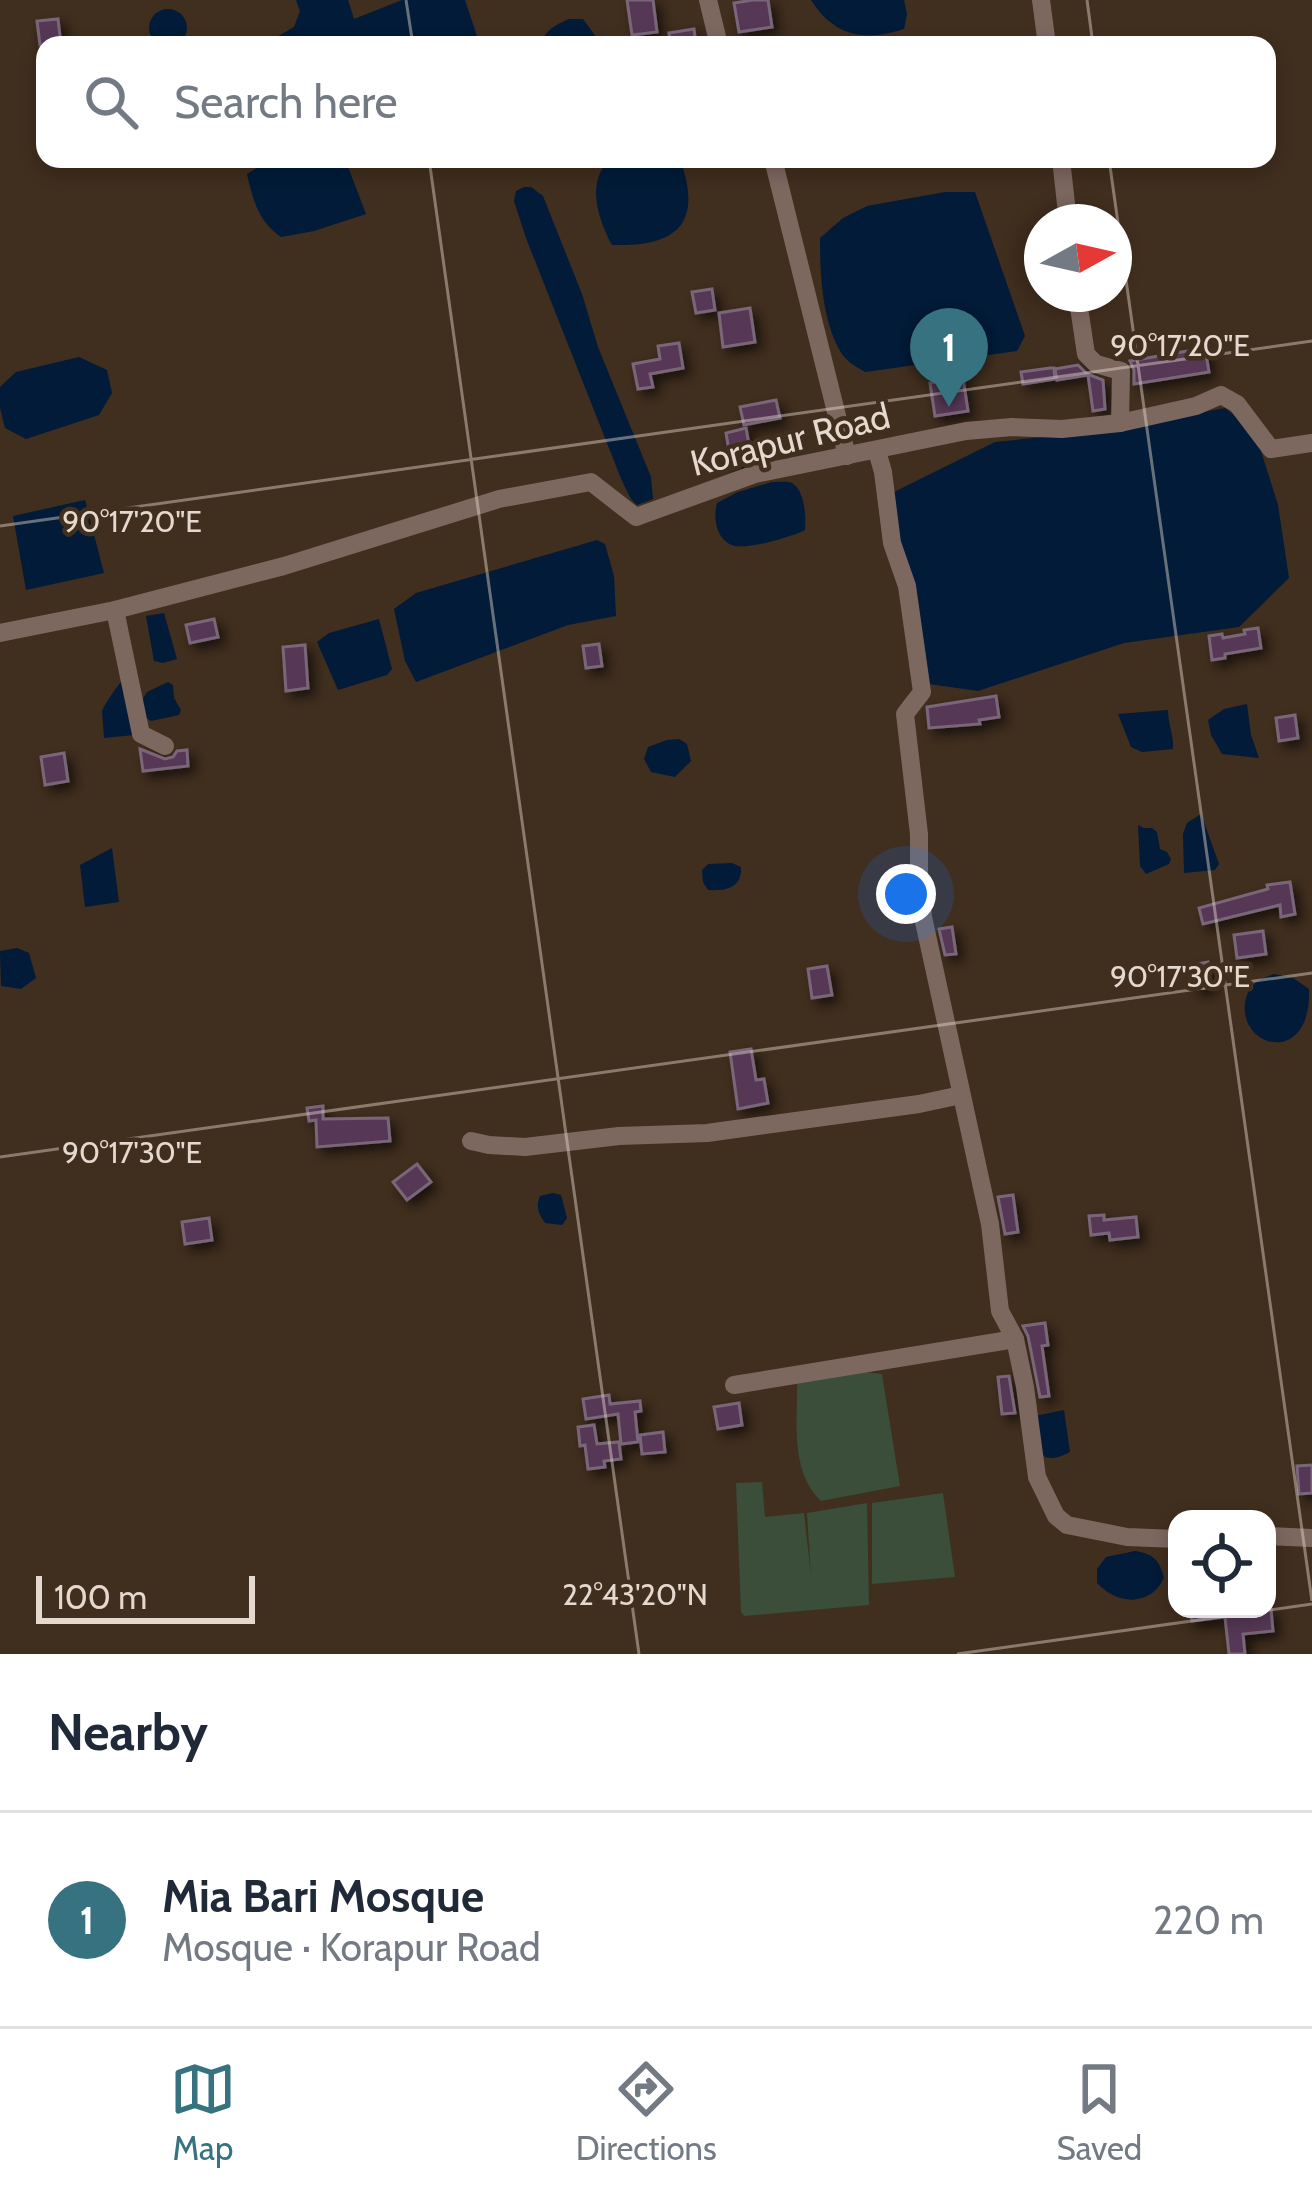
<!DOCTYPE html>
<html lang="en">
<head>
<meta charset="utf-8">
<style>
	body { margin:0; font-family:Cabin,sans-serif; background:#f6f6f7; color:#1f2937 }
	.controls { position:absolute; right:36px; bottom:36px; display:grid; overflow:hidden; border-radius:24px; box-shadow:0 6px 18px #0003 }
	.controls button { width:108px; height:108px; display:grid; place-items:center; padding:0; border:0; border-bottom:3px solid #e0e1e3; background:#fff; color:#1f2937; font:60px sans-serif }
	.compass { position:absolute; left:1024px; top:204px; width:108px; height:108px; border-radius:50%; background:#fff; box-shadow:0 6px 18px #0003; rotate:82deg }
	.scale { position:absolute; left:36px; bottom:30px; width:219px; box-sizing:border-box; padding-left:12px; border:6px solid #e5d9cf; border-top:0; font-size:33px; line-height:42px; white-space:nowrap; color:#e5d9cf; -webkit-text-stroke:9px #402e1e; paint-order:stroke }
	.you { position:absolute; left:906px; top:894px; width:42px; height:42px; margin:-30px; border:9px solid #fff; border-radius:50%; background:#1a73e8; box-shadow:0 0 0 18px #1a73e833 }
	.badge { display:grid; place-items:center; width:78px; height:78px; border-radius:50%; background:#367280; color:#fff; font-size:39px; font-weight:700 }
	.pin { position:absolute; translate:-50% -99px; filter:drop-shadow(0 3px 6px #0008) }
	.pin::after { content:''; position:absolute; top:63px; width:42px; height:36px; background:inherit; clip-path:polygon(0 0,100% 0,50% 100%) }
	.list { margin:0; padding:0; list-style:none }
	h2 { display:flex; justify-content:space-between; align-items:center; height:156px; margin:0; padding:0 48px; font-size:51px }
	h2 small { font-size:39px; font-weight:400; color:#747a83 }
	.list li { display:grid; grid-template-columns:78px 1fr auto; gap:36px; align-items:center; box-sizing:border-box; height:216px; padding:0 48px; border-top:3px solid #e0e1e3 }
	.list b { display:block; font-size:45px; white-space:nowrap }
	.list p { margin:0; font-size:39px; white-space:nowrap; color:#747a83 }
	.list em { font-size:39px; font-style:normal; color:#747a83 }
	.icon { flex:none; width:66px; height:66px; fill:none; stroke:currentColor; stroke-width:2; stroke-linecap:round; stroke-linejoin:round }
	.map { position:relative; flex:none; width:1312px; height:1654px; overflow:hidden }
	.search { position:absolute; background:#fff; box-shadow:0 6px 18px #0003; left:36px; right:36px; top:36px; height:132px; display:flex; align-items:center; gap:30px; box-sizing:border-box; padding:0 42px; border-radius:24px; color:#747a83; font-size:45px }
	.sheet { height:372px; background:#fff }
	nav { display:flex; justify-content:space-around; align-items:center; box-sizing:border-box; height:168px; border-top:3px solid #e0e1e3; background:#fff; font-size:33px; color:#747a83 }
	nav a { display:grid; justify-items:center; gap:6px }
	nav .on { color:#367280 }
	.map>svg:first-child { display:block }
</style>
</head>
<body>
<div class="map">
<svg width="1312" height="1654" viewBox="0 0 1312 1654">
	<defs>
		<filter id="shadow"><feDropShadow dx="6" dy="6" stdDeviation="6" flood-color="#0009"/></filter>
	</defs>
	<rect width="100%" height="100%" fill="#402e1e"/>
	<g fill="#3a4e39">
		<path d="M857,1371L882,1374L900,1486L821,1501C789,1471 798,1419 797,1379Z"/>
		<path d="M762,1482L765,1517L804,1513L811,1576L807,1513L867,1503L869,1605L744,1616L741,1612L736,1483Z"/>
		<path d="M943,1493L955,1577L872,1584V1503Z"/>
	</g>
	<g fill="#011b38">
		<path d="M296,0H348L354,19L402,0H465L480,45H269L268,42L294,27L300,11Z"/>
		<path d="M811,0H904L907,14L904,29C863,42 834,36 811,0Z"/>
		<circle cx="168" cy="28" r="19"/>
		<path d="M569,19H583L602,45H540C545,30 555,25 569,19Z"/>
		<path d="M271,159H345L366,214L314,231L281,237C258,221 253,200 247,174Z"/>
		<path d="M611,159H680C703,223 678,247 612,245C598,220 585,180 611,159Z"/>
		<path d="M524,187H531L543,196L582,294L598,347L651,477L653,499L637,505L631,499L622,481L526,238L514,201L516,191Z"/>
		<path d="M945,192H975L1025,336L1017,351L865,372C857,367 847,362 842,354C822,322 820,275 820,238L843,218L867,206Z"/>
		<path d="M79,357L107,370L112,393L99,415L26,439L5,428L0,408V387L16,372Z"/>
		<path d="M1225,408L1255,432L1278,505L1289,578L1239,627L1124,643L978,691L929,684C921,619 900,558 892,493L995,442L1093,432Z"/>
		<path d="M772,482C776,482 788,481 792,483C805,491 806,516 805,530C791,537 750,549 735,546C716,541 713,518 717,503L738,492Z"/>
		<path d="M85,500L104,573L26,590L13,516Z"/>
		<path d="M597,540L605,544L614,576L616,616L568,625L416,682L405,661L394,609L416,593Z"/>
		<path d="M164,613L177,659L163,663L154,661L146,616Z"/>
		<path d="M379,619L392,669L387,675L338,690L317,642L329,633Z"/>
		<path d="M123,680L134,735L104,738L102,711C103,707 118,684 123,680Z"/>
		<path d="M168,682L173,685L174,698L181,710L179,715L151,721L145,717L141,702L147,692Z"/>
		<path d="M1247,704L1251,735L1259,758L1222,754L1211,735L1208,720L1224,709Z"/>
		<path d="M1168,710C1168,724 1174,736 1173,749L1142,752L1131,747L1118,714Z"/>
		<path d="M679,739L687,744L691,761L675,777L651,772L644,759L648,747L667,740Z"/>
		<path d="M1201,814L1219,864L1215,870L1184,873L1183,834L1187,823Z"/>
		<path d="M1138,825L1144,828H1152L1157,832L1160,849L1167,852L1171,859L1169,864L1146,874L1140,866Z"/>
		<path d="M112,848L119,902L85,907L80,865Z"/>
		<path d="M732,863L741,867C742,888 726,891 708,890L703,882L702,870L708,864Z"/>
		<path d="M17,948L29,953L36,978L21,989L1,986L0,951Z"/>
		<path d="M1274,974L1293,978L1309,989C1312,1069 1234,1048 1246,998C1250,983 1260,979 1274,974Z"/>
		<path d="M553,1193L561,1195L567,1218L562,1225L545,1223C539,1214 535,1207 540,1196Z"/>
		<path d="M1064,1410L1070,1452C1034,1471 1038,1442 1035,1416Z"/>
		<path d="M1135,1551C1154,1554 1159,1560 1164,1578C1150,1607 1117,1605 1097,1583V1569L1106,1557Z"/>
	</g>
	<g fill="#563756" stroke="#7a6679" stroke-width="3" filter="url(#shadow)">
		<path d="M627,0H653L657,32L632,35Z"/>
		<path d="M753,0H768L772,27L739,32L734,3Z"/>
		<path d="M58,19L61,45H40L37,21Z"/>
		<path d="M694,29L696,45H671L669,33Z"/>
		<path d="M712,289L715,310L696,313L692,292Z"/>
		<path d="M750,308L755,342L723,347L719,313Z"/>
		<path d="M679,343L683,368L650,374L653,387L638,389L633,364L660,359L658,346Z"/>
		<path d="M1205,348L1209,372L1134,384V370L1130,361Z"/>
		<path d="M1078,365L1087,374L1103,380L1105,409L1093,411L1088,375L1057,380L1055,369Z"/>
		<path d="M1050,368H1054L1055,379L1023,384L1021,372Z"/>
		<path d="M963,378L968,411L935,416L930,383Z"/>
		<path d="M776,400L780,418L744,425L740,407Z"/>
		<path d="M746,428L752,461L732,468L726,433Z"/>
		<path d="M214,619L218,637L190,643L186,625Z"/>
		<path d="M1258,628L1261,648L1225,654V658L1212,660L1209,636L1222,634L1223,638L1245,634L1244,630Z"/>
		<path d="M599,644L602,666L586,668L583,646Z"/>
		<path d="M305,645L308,688L286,691L283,647Z"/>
		<path d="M996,696L999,717L979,720L980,724L929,728L927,707Z"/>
		<path d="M1295,715L1298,738L1279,741L1276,718Z"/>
		<path d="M140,749L165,759L173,757L177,751L187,750L188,766L143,771Z"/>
		<path d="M64,753L68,781L45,785L41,757Z"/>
		<path d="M1290,882L1295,914L1281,917L1280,905L1203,924L1199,908L1268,889L1267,885Z"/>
		<path d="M952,927L956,954L945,955L939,929Z"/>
		<path d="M1263,931L1266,954L1237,958L1234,935Z"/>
		<path d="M1208,962L1211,987L1195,989L1192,965Z"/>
		<path d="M827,966L832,995L812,998L808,969Z"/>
		<path d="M751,1049L756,1080L764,1079L768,1103L738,1109L730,1052Z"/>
		<path d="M323,1106V1119L388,1118L390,1141L317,1147L316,1120L309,1121L307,1108Z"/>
		<path d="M417,1164L431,1182L407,1200L393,1182Z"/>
		<path d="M1013,1195L1018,1232L1005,1234L998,1197Z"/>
		<path d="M1104,1215V1220L1136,1217L1138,1237L1110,1240L1109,1233L1091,1235L1089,1216Z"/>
		<path d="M209,1218L212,1240L185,1244L182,1222Z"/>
		<path d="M1045,1323L1048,1345L1042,1346L1049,1396L1040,1397L1028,1336L1023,1326Z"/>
		<path d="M1009,1376L1015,1413L1002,1414L998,1377Z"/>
		<path d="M609,1395L610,1404L640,1401L641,1411L635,1412L638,1442L621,1444L618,1414L586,1419L583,1399Z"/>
		<path d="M739,1403L742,1425L718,1429L714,1407Z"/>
		<path d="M594,1425L597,1444L619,1442L621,1459L604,1461L605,1467L588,1469L585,1445L580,1446L578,1427Z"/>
		<path d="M663,1432L665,1452L642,1454L640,1435Z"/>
		<path d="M1312,1465V1493L1299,1494L1297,1466Z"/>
		<path d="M1190,1609H1271L1273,1631L1243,1634L1245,1654H1229L1225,1617L1192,1621Z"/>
	</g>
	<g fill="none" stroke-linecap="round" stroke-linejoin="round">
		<g stroke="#7d6860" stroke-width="18">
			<path d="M708,0L719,45"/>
			<path d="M1041,0L1047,45"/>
			<path d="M773,159L847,456"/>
			<path d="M1061,159L1068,222"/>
			<path d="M1077,294L1086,354L1096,364L1121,371L1120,423"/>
			<path d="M877,451L883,472L892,543L907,586L922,692L905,714L919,834V876L923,917L990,1224L1000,1311L1015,1339L1025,1387L1037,1477L1056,1516L1067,1525L1127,1537L1177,1539"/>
			<path d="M115,610L141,734L165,746"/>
			<path d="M0,633L115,610L284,566L499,499L591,482L636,517L755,474L966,431L1012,427L1062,429L1120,423L1196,406L1221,395L1237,404L1271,449L1312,443"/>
			<path d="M471,1141L489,1145L525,1147L619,1136L707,1133L919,1104L961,1095"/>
			<path d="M734,1385L1015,1339"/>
			<path d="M1267,1536L1312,1538"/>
		</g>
	</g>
	<path fill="none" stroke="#e5d9cf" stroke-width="3" stroke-opacity="0.45" d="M406,0L413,45M1087,0L1093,45M429,159L639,1654M1109,159L1312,1601M0,526L1312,341M0,1157L1312,973M957,1654L1312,1604"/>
	<g text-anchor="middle" stroke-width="9" stroke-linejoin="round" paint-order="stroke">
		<g font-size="36" fill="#e5d9cf" stroke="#402e1e">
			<text transform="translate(790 439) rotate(-14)" y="13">Korapur Road</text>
		</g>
	</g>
	<g font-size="30" text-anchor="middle" fill="#e5d9cf" stroke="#402e1e" stroke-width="9" stroke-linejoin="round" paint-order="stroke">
		<text x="1180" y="356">90°17'20"E</text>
		<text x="132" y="532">90°17'20"E</text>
		<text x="1180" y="987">90°17'30"E</text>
		<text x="132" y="1163">90°17'30"E</text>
		<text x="635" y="1605">22°43'20"N</text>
	</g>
</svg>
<div class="controls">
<button><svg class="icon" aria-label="locate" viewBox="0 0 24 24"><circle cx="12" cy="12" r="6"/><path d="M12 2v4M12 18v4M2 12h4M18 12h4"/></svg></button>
</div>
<svg class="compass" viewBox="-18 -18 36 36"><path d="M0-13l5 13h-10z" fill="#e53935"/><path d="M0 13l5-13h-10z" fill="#747a83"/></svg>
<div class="scale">100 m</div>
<div class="you"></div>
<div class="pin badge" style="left:949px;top:407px">1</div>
<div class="search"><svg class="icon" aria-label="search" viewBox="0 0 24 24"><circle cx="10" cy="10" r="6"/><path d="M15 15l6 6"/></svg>Search here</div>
</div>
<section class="sheet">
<h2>Nearby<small></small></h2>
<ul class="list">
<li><span class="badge">1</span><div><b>Mia Bari Mosque</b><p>Mosque · Korapur Road</p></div><em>220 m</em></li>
</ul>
</section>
<nav>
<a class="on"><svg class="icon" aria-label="map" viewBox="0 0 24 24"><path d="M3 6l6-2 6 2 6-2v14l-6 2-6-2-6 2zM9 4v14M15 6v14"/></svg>Map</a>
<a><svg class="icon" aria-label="directions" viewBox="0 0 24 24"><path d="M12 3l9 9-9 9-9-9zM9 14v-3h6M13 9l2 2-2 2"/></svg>Directions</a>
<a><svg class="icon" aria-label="saved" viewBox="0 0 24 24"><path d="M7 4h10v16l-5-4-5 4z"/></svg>Saved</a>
</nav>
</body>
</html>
